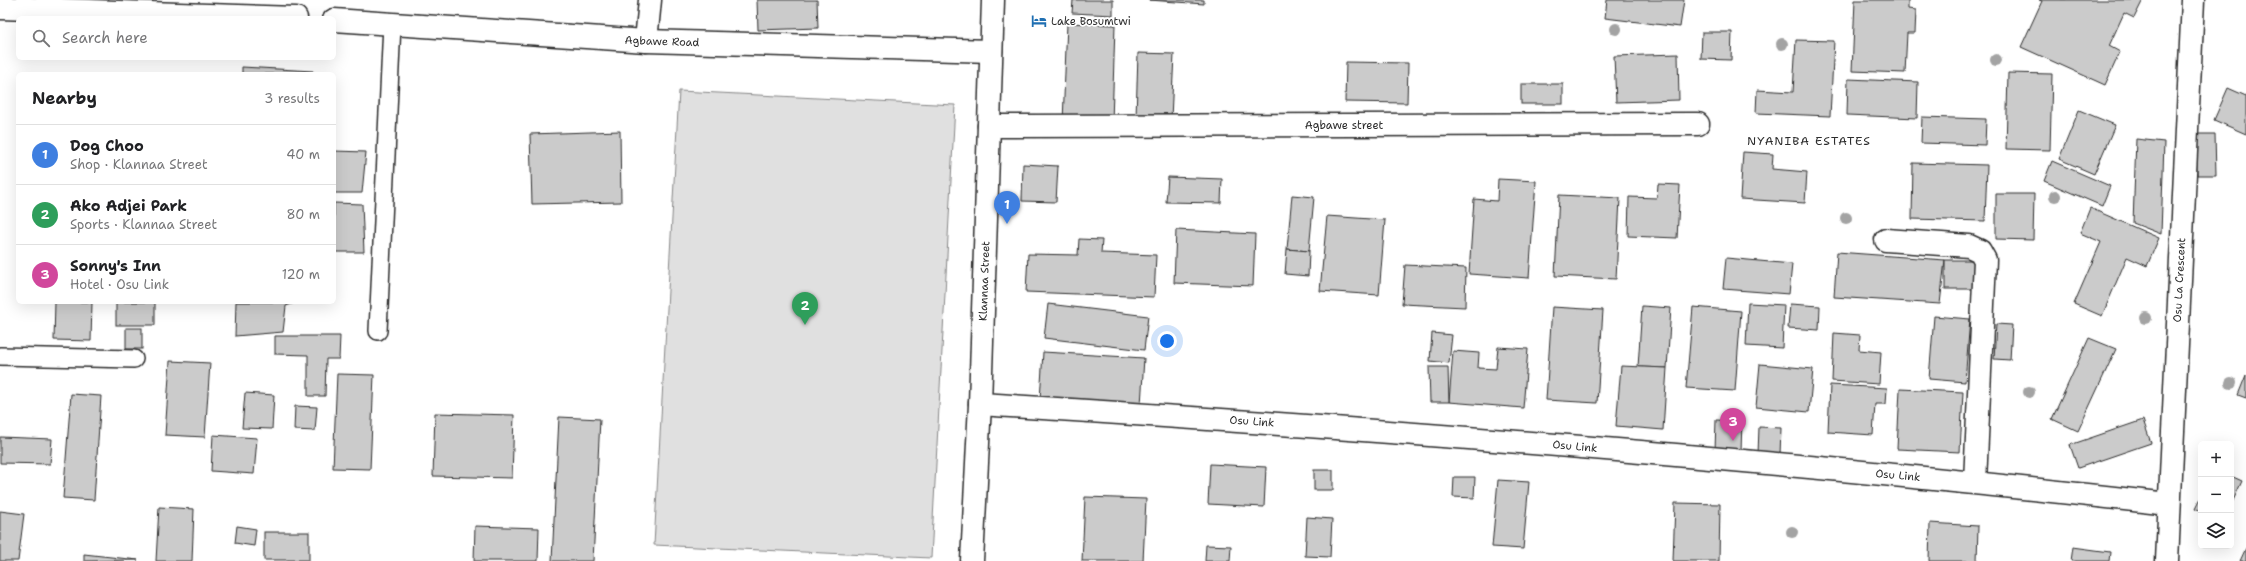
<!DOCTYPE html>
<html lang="en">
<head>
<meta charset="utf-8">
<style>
	body { margin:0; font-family:"Shantell Sans",sans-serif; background:#f2f2f2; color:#202124 }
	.controls { position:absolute; right:12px; bottom:12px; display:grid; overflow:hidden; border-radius:6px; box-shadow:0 4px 16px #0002 }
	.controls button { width:36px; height:36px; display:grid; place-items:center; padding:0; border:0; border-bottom:1px solid #e0e0e0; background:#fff; color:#202124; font:20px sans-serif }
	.you { position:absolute; left:1167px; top:341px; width:14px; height:14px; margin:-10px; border:3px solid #fff; border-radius:50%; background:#1a73e8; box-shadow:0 0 0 6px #1a73e833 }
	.badge { display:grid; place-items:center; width:26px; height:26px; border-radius:50%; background:#1a73e8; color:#fff; font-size:13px; font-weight:700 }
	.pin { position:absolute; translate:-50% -33px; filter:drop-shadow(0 1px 2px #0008) }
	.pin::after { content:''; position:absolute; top:21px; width:14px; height:12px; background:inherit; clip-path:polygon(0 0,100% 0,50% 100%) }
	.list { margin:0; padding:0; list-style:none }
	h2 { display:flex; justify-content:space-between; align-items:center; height:52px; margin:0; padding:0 16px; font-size:17px }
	h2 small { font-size:13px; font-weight:400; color:#757577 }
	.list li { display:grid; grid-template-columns:26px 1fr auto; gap:12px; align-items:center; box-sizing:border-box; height:60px; padding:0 16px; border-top:1px solid #e0e0e0 }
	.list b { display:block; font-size:15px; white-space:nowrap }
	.list p { margin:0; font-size:13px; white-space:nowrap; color:#757577 }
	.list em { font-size:13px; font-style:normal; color:#757577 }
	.icon { flex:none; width:22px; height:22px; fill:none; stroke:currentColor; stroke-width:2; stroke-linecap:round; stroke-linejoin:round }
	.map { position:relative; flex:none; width:2246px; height:561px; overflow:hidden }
	.search { position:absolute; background:#fff; box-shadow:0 4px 16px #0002; left:16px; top:16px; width:320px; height:44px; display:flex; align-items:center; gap:10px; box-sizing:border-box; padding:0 14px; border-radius:6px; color:#757577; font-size:15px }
	.panel { position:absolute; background:#fff; box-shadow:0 4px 16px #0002; left:16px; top:72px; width:320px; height:232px; border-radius:6px }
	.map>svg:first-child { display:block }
</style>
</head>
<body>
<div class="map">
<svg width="2246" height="561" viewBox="0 0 2246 561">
	<rect width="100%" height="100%" fill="#fff"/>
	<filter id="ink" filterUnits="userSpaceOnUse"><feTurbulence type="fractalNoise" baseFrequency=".025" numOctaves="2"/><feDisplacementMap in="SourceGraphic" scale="8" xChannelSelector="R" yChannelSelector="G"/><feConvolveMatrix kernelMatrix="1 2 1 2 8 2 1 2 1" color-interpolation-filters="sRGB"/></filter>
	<g filter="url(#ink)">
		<path fill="#e0e0e0" stroke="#868686" d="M679,91L955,105L931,558L654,545Z"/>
		<g fill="#cbcbcb" stroke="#2b2b2b">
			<path d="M757,0H817L818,28L758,30Z"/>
			<path d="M1073,0H1113V15L1072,13Z"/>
			<path d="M1149,0H1204V4Z"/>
			<path d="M1607,0H1684L1680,27L1605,18Z"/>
			<path d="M1855,0H1908V9L1916,10L1915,33H1907L1905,73L1852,71Z"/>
			<path d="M2039,0H2143L2134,18L2124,13L2109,46L2120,52L2105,85L2021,47L2042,1Z"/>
			<path d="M1067,23L1115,25L1112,123L1063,122Z"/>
			<path d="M1702,32H1732L1731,60L1701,59Z"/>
			<path d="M1796,40L1834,41L1830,116L1756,113L1757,90L1793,92Z"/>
			<path d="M1138,53L1174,54L1171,119L1136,118Z"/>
			<path d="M1678,54L1679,100L1616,102L1614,56Z"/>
			<path d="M1346,62L1408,63L1407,103L1345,102Z"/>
			<path d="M242,67L313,71V74H242Z"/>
			<path d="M2008,73L2052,74L2050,150L2006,149Z"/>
			<path d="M1848,79L1918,82L1917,118L1847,115Z"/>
			<rect x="1521" y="84" width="42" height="20"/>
			<path d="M2228,88L2246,96V134L2214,120Z"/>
			<path d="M2079,110L2115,125L2094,174L2059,159Z"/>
			<path d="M1922,117L1986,119L1985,145L1921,143Z"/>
			<path d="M620,131L621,202L532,204L530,134Z"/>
			<path d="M2196,134H2215L2216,175H2197Z"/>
			<path d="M2136,139L2164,142L2161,234L2133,223Z"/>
			<path d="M334,151L366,152L362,193H334Z"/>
			<path d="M1743,152L1773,154L1772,169L1807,172L1805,203L1740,199Z"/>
			<path d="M2052,161L2110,186L2102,206L2044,181Z"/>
			<path d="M1913,163L1987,165L1985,221L1912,219Z"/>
			<path d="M1023,164L1058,166L1056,202L1022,201Z"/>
			<path d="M1168,177L1222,179L1221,203L1166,202Z"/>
			<path d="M1498,179L1536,181L1529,278L1469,274L1474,199L1497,201Z"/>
			<path d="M1658,184L1680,185L1677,238L1628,236L1629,197L1657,198Z"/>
			<path d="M1996,194H2034L2033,240L1996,239Z"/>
			<path d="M1292,195L1314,197L1309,251L1287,249Z"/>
			<path d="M1559,195L1620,198L1616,279L1555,276Z"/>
			<path d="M334,203L362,204L364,252H334Z"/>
			<path d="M2090,208L2159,238L2147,266L2127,257L2102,316L2074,304L2101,242L2080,233Z"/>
			<path d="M1327,216L1385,220L1379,295L1320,291Z"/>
			<path d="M1176,230L1255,234L1253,286L1174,283Z"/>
			<path d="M1079,239L1102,240L1101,253L1156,255L1154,297L1026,292L1028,254L1078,255Z"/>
			<path d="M1287,249L1309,251L1308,276L1285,274Z"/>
			<path d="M1837,252L1945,260L1940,304L1834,297Z"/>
			<path d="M1726,258L1792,264L1789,294L1723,289Z"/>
			<rect x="1945" y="260" width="32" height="29"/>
			<path d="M1405,265L1466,268L1465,307L1402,304Z"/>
			<path d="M55,302H92L91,341L54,340Z"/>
			<rect x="116" y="302" width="39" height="23"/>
			<path d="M236,302H297L286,306L283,332L235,336Z"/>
			<path d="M1748,303L1784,305L1782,348L1746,346Z"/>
			<path d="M1048,304L1148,316L1144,350L1044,338Z"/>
			<path d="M1790,304L1820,306L1819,330L1788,328Z"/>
			<path d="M1642,306L1671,308L1667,368L1638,367Z"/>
			<path d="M1552,307L1603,310L1597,403L1546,400Z"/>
			<path d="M1693,307L1741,311L1735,391L1686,388Z"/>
			<path d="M1934,316L1970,319L1965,382L1929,379Z"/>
			<path d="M1996,324L2012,325L2010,360L1994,359Z"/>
			<rect x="126" y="328" width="16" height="21"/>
			<path d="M1432,333L1452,335L1449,363L1430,361Z"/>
			<path d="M1834,333L1860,335L1859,350L1881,352L1879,384L1832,381Z"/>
			<path d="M275,336H340L339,359H326L325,396H308V355L275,354Z"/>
			<path d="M2089,338L2116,349L2078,431L2052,419Z"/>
			<path d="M1498,347L1528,349L1523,408L1449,402L1453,351L1479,353L1478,368L1496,369Z"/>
			<path d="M1043,352L1144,358L1141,405L1040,400Z"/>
			<path d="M170,361L210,363L205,437L165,435Z"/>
			<path d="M1760,364L1813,369L1809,412L1756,407Z"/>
			<path d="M1621,366L1667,368L1663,430L1616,426Z"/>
			<path d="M1429,367H1448L1449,402H1430Z"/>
			<path d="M337,374L374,375L370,469L333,468Z"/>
			<path d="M2246,375V398L2238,395Z"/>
			<path d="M1830,385L1887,388L1886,404H1875L1873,435L1828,432Z"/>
			<path d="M1900,389L1963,392L1960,452L1897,449Z"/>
			<path d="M245,393L274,395L272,429L242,428Z"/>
			<path d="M71,394L101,396L94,500L63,498Z"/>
			<path d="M295,406L317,407L315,431L294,430Z"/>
			<path d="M435,413L514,415L512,478L433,476Z"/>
			<path d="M559,417L600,419L593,561H552Z"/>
			<path d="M1716,420L1742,421L1741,451L1715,450Z"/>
			<path d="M2143,420L2151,443L2078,468L2070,445Z"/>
			<path d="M1759,427L1781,428L1780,455L1758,454Z"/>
			<path d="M213,435L257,438L254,474L211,471Z"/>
			<path d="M0,437L52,439L50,464L0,463Z"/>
			<path d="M1210,464L1266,467L1264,507L1208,504Z"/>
			<rect x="1314" y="470" width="19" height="20"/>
			<path d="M2231,476L2242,481L2231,505Z"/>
			<path d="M1454,477H1475L1474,498L1453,497Z"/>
			<path d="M1498,480L1529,482L1523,549L1492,547Z"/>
			<path d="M1085,497L1146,499L1143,561H1082Z"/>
			<path d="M2201,497V512L2195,509Z"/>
			<path d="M1675,503L1720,504L1719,561H1673Z"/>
			<path d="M159,507L194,509L192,561H156Z"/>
			<path d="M0,511L24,514L18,561H0Z"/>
			<path d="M1307,517L1332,519L1330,557L1305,556Z"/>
			<path d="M1930,523L1978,526L1977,561H1929Z"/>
			<path d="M237,526L256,529L254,546L235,543Z"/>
			<path d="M475,526L539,528L538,561H474Z"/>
			<rect x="264" y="532" width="45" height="28"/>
			<path d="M1206,545L1231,546L1230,561H1205Z"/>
			<path d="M2073,547L2110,552L2109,561H2071Z"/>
			<path d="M2246,548V561H2240Z"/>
			<path d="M84,554L138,560L84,561Z"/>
		</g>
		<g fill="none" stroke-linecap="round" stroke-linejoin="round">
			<g stroke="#2b2b2b" stroke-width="20">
				<g id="service">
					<path d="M378,331L392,24"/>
					<path d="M0,356L134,359"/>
				</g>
			</g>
			<g stroke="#2b2b2b" stroke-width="25">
				<g id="minor">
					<path d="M0,8L296,18"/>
					<path d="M334,20L646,41L991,51"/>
					<path d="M646,41L650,0"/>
					<path d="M989,126L1698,124"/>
					<path d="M1886,240L1969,246L1980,251L1985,260L1975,482"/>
					<path d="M980,404C1377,429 1773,459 2169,504"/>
					<path d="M972,561L980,404L993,0"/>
					<path d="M2167,561L2193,0"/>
				</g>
			</g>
			<use href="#service" stroke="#fff" stroke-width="17"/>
			<use href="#minor" stroke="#fff" stroke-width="22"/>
		</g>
		<g fill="#a3a3a3">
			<circle cx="1616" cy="29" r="6"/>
			<circle cx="1782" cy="44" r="6"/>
			<circle cx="1996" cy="60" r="6"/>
			<circle cx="2055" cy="196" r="6"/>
			<circle cx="1846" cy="218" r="6"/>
			<circle cx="2146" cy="318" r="6"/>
			<circle cx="2231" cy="383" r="6"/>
			<circle cx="2029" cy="392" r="6"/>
			<circle cx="1792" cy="532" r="6"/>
		</g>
	</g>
	<defs>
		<g id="hotel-bare" transform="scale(1.2)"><path d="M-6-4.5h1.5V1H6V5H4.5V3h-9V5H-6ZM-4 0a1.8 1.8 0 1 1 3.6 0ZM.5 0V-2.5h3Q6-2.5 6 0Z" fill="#1f6fb2" stroke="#fff" stroke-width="2.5" paint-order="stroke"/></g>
	</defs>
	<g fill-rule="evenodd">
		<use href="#hotel-bare" x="1039" y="21"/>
	</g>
	<g text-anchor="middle" stroke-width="3.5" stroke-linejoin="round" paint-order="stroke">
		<g font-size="11" fill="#2b2b2b" stroke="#fff" text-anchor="start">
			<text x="1051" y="25">Lake Bosumtwi</text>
		</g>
		<g font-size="11" fill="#2b2b2b" stroke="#fff">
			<text transform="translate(662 41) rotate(2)" y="4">Agbawe Road</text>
			<text x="1344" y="129">Agbawe street</text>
			<text transform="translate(2179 280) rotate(-87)" y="4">Osu La Crescent</text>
			<text transform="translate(984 281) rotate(-88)" y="4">Klannaa Street</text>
			<text transform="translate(1252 421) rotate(4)" y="4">Osu Link</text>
			<text transform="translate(1575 446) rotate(5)" y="4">Osu Link</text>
			<text transform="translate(1898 475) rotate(5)" y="4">Osu Link</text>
		</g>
		<g font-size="12" letter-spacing="1" fill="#2b2b2b" stroke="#fff">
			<text x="1809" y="145">NYANIBA ESTATES</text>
		</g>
	</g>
</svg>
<div class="controls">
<button>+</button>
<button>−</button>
<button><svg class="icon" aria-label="layers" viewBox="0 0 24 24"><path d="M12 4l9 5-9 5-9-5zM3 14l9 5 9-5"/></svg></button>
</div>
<div class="you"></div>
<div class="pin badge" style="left:1007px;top:224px;background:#3f7fe0">1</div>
<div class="pin badge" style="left:805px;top:325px;background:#2e9e5b">2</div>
<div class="pin badge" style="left:1733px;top:441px;background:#d1479c">3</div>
<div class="search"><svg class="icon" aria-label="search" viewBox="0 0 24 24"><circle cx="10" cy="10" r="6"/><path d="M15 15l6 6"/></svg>Search here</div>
<section class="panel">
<h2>Nearby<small>3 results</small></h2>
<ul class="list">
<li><span class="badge" style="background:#3f7fe0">1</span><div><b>Dog Choo</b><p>Shop · Klannaa Street</p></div><em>40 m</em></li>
<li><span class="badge" style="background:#2e9e5b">2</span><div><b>Ako Adjei Park</b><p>Sports · Klannaa Street</p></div><em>80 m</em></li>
<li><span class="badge" style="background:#d1479c">3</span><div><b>Sonny's Inn</b><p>Hotel · Osu Link</p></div><em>120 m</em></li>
</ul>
</section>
</div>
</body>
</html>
